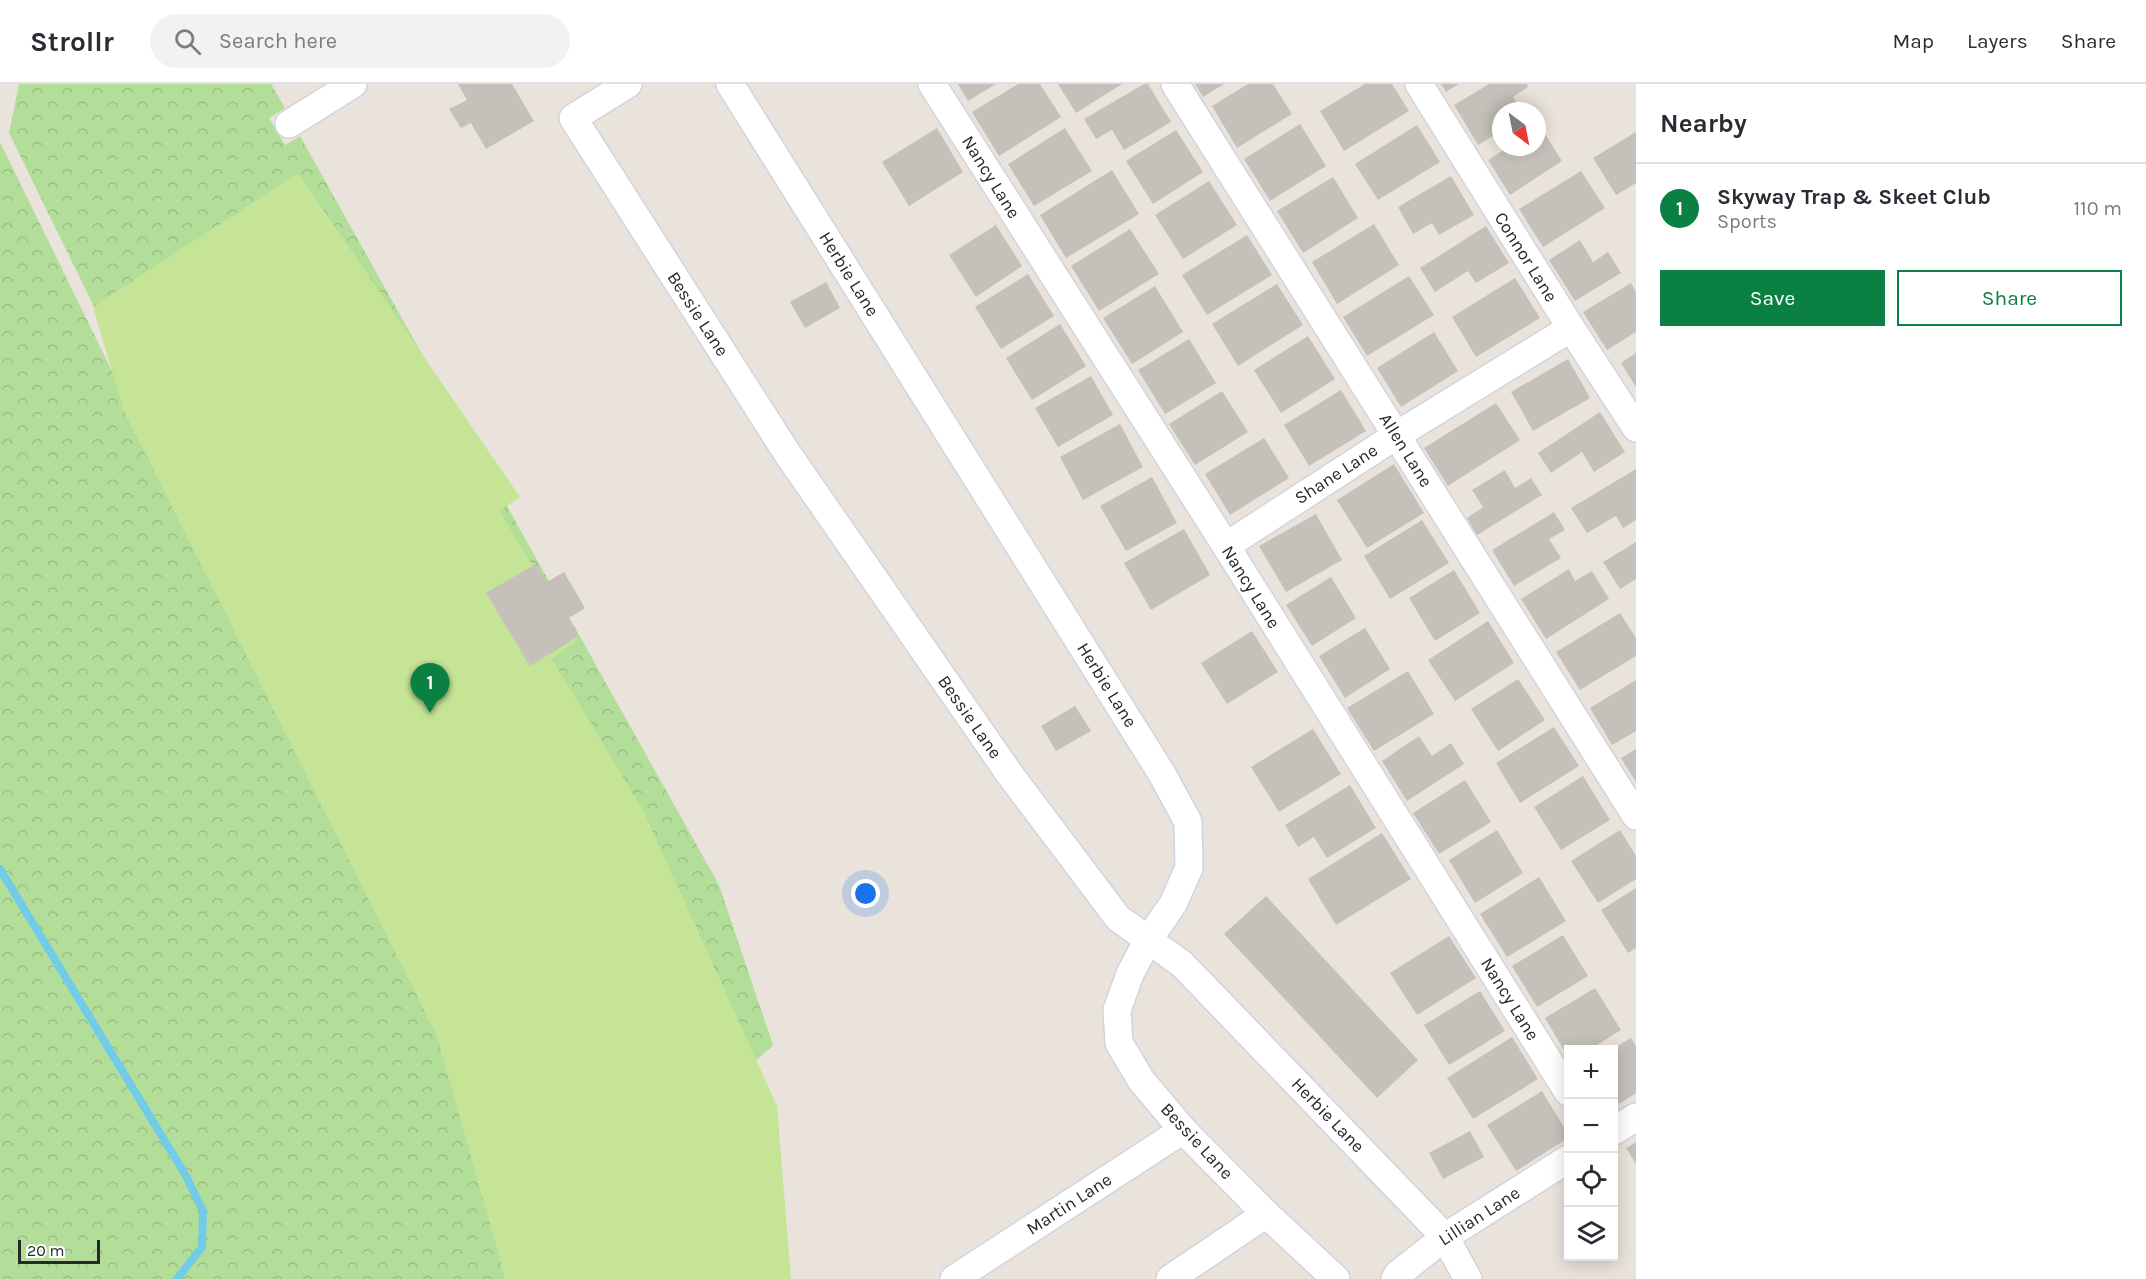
<!DOCTYPE html>
<html lang="en">
<head>
<meta charset="utf-8">
<style>
	body { margin:0; font-family:Karla,sans-serif; background:#f2f2f3; color:#2b2b33 }
	.controls { position:absolute; right:18px; bottom:18px; display:grid; overflow:hidden; border-radius:0px; box-shadow:0 3px 15px #0003 }
	.controls button { width:54px; height:54px; display:grid; place-items:center; padding:0; border:0; border-bottom:2px solid #e1e1e2; background:#fff; color:#2b2b33; font:30px sans-serif }
	.compass { position:absolute; left:1492px; top:18px; width:54px; height:54px; border-radius:50%; background:#fff; box-shadow:0 3px 15px #0003; rotate:148deg }
	.scale { position:absolute; left:18px; bottom:15px; width:82px; box-sizing:border-box; padding-left:6px; border:3px solid #282828; border-top:0; font-size:16px; line-height:21px; white-space:nowrap; color:#282828; -webkit-text-stroke:4px #fff; paint-order:stroke }
	.you { position:absolute; left:866px; top:810px; width:21px; height:21px; margin:-15px; border:4px solid #fff; border-radius:50%; background:#1a73e8; box-shadow:0 0 0 9px #1a73e833 }
	.badge { display:grid; place-items:center; width:39px; height:39px; border-radius:50%; background:#0b8043; color:#fff; font-size:20px; font-weight:700 }
	.pin { position:absolute; translate:-50% -50px; filter:drop-shadow(0 2px 3px #0008) }
	.pin::after { content:''; position:absolute; top:32px; width:21px; height:18px; background:inherit; clip-path:polygon(0 0,100% 0,50% 100%) }
	.list { margin:0; padding:0; list-style:none }
	h2 { display:flex; justify-content:space-between; align-items:center; height:78px; margin:0; padding:0 24px; font-size:26px }
	h2 small { font-size:20px; font-weight:400; color:#7c7c81 }
	.list li { display:grid; grid-template-columns:39px 1fr auto; gap:18px; align-items:center; box-sizing:border-box; height:90px; padding:0 24px; border-top:2px solid #e1e1e2 }
	.list b { display:block; font-size:22px; white-space:nowrap }
	.list p { margin:0; font-size:20px; white-space:nowrap; color:#7c7c81 }
	.list em { font-size:20px; font-style:normal; color:#7c7c81 }
	.actions { display:flex; gap:12px; padding:18px 24px }
	.actions a { flex:1; padding:14px 0; border:2px solid #0b8043; border-radius:0px; text-align:center; font-size:21px; color:#0b8043 }
	.actions .main { background:#0b8043; color:#fff }
	.icon { flex:none; width:33px; height:33px; fill:none; stroke:currentColor; stroke-width:2; stroke-linecap:round; stroke-linejoin:round }
	.map { position:relative; flex:none; width:1636px; height:1195px; overflow:hidden }
	header { display:flex; align-items:center; gap:36px; box-sizing:border-box; height:84px; padding:0 30px; background:#fff; border-bottom:2px solid #e1e1e2 }
	header strong { font-size:28px }
	nav { display:flex; gap:33px; margin-inline-start:auto; font-size:21px }
	.search { width:420px; height:54px; background:#f2f2f3; display:flex; align-items:center; gap:15px; box-sizing:border-box; padding:0 21px; border-radius:33px; color:#7c7c81; font-size:22px }
	main { display:flex }
	aside { flex:1; background:#fff }
	.map>svg:first-child { display:block }
</style>
</head>
<body>
<header>
<strong>Strollr</strong>
<div class="search"><svg class="icon" aria-label="search" viewBox="0 0 24 24"><circle cx="10" cy="10" r="6"/><path d="M15 15l6 6"/></svg>Search here</div>
<nav><a>Map</a><a>Layers</a><a>Share</a></nav>
</header>
<main>
<div class="map">
<svg width="1636" height="1195" viewBox="0 0 1636 1195">
	<defs>
		<pattern id="park-crowns" width="20" height="18" patternUnits="userSpaceOnUse" patternTransform="scale(1.5)"><rect width="20" height="18" fill="#b3de9a"/><path d="M2 6a3 3 0 1 1 6 0M12 15a3 3 0 1 1 6 0" fill="none" stroke="#9abe85"/></pattern>
	</defs>
	<rect width="100%" height="100%" fill="#eae3db"/>
	<g fill="url(#park-crowns)">
		<path d="M19,0H271L285,24L269,34L285,61L300,52L719,801L773,961L721,1008L449,949L9,49Z"/>
		<path d="M0,58L438,954L506,1195H0Z"/>
	</g>
	<path fill="#c6e496" d="M298,89L520,413L499,427L578,555L552,575L644,728L777,1022L791,1195H506L438,954L124,327L93,223Z"/>
	<g fill="none" stroke-linecap="round" stroke-linejoin="round">
		<path stroke="#73cce7" stroke-width="8" d="M0,785L186,1092L203,1127L202,1163L177,1195"/>
	</g>
	<g fill="#c5c0ba">
		<path d="M458,0H512L534,37L486,65L471,39L461,44L449,25L467,16Z"/>
		<path d="M958,0H996L968,17Z"/>
		<path d="M1018,0H1040L1061,33L999,72L972,28Z"/>
		<path d="M1058,0H1122L1076,29Z"/>
		<path d="M1144,0H1148L1171,38L1124,66L1112,46L1096,55L1084,35Z"/>
		<path d="M1195,0H1224L1203,13Z"/>
		<path d="M1248,0H1273L1292,30L1237,64L1212,22Z"/>
		<path d="M1365,0H1392L1409,27L1344,67L1320,27Z"/>
		<path d="M1441,0H1459L1446,8Z"/>
		<path d="M1489,0H1527L1528,3L1513,13L1522,27H1501V47L1478,61L1454,21Z"/>
		<path d="M1300,40L1326,82L1270,117L1244,75Z"/>
		<path d="M1417,41L1440,78L1378,116L1355,80Z"/>
		<path d="M1540,42L1562,77L1510,111L1488,76L1508,63H1537V44Z"/>
		<path d="M937,44L963,88L909,122L882,78Z"/>
		<path d="M1065,44L1092,87L1034,122L1008,80Z"/>
		<path d="M1176,46L1203,88L1153,120L1126,77Z"/>
		<path d="M1636,48V99L1616,111L1593,74Z"/>
		<path d="M1112,86L1139,130L1066,174L1040,131Z"/>
		<path d="M1581,87L1605,124L1543,163L1519,125Z"/>
		<path d="M1451,92L1474,131L1439,151L1432,139L1413,150L1398,123Z"/>
		<path d="M1333,93L1358,134L1303,169L1277,127Z"/>
		<path d="M1209,97L1237,141L1183,175L1155,131Z"/>
		<path d="M1374,140L1399,181L1337,220L1312,178Z"/>
		<path d="M996,141L1022,182L976,213L949,171Z"/>
		<path d="M1486,142L1509,179L1476,199L1468,187L1435,208L1420,184Z"/>
		<path d="M1130,145L1159,190L1099,227L1071,182Z"/>
		<path d="M1247,151L1272,191L1207,231L1182,191Z"/>
		<path d="M1580,156L1593,178L1608,168L1621,189L1575,217L1549,176Z"/>
		<path d="M1028,190L1054,232L1001,265L975,223Z"/>
		<path d="M1409,192L1434,231L1367,272L1343,233Z"/>
		<path d="M1515,194L1540,234L1476,273L1452,233Z"/>
		<path d="M826,198L840,224L805,244L790,218Z"/>
		<path d="M1631,199L1636,208V248L1607,266L1583,228Z"/>
		<path d="M1277,200L1303,241L1238,282L1212,240Z"/>
		<path d="M1155,202L1183,248L1132,280L1103,234Z"/>
		<path d="M1060,240L1086,282L1032,316L1006,274Z"/>
		<path d="M1434,248L1458,287L1401,323L1377,284Z"/>
		<path d="M1308,252L1335,295L1281,329L1254,286Z"/>
		<path d="M1189,255L1216,299L1165,330L1138,286Z"/>
		<path d="M1636,269V303L1621,279Z"/>
		<path d="M1568,275L1590,314L1533,347L1511,308Z"/>
		<path d="M1091,292L1113,331L1058,363L1035,324Z"/>
		<path d="M1341,306L1366,347L1309,382L1284,341Z"/>
		<path d="M1222,307L1248,348L1195,381L1169,340Z"/>
		<path d="M1496,319L1520,356L1448,402L1424,364Z"/>
		<path d="M1600,328L1625,368L1594,388L1582,368L1551,389L1538,369Z"/>
		<path d="M1120,340L1143,383L1083,416L1060,373Z"/>
		<path d="M1264,354L1289,394L1230,431L1205,390Z"/>
		<path d="M1394,380L1424,429L1367,464L1337,416Z"/>
		<path d="M1636,385V436L1623,444L1616,432L1587,449L1571,424Z"/>
		<path d="M1505,386L1515,404L1531,394L1542,411L1477,451L1467,434L1483,423L1472,406Z"/>
		<path d="M1152,393L1177,439L1126,467L1100,422Z"/>
		<path d="M1554,428L1565,446L1549,455L1561,474L1514,502L1492,466Z"/>
		<path d="M1316,430L1342,476L1286,508L1259,462Z"/>
		<path d="M1422,436L1449,479L1390,515L1364,472Z"/>
		<path d="M1184,445L1210,491L1151,526L1124,479Z"/>
		<path d="M1636,458V495L1620,505L1603,478Z"/>
		<path d="M536,480L547,498L564,488L585,524L569,534L579,552L530,582L486,509Z"/>
		<path d="M1569,485L1575,497L1592,487L1609,515L1546,555L1521,515Z"/>
		<path d="M1454,486L1480,529L1435,557L1409,514Z"/>
		<path d="M1331,493L1356,534L1312,562L1286,521Z"/>
		<path d="M1620,529L1636,554V572L1580,606L1556,568Z"/>
		<path d="M1488,537L1514,579L1455,617L1428,576Z"/>
		<path d="M1365,544L1390,585L1345,614L1319,572Z"/>
		<path d="M1252,547L1278,588L1227,620L1201,579Z"/>
		<path d="M1408,587L1434,630L1374,667L1347,624Z"/>
		<path d="M1518,595L1545,636L1498,667L1471,625Z"/>
		<path d="M1636,596V647L1612,661L1590,624Z"/>
		<path d="M1075,622L1091,647L1056,667L1041,642Z"/>
		<path d="M1554,643L1579,682L1520,719L1496,679Z"/>
		<path d="M1313,645L1341,690L1279,728L1251,683Z"/>
		<path d="M1419,652L1432,672L1451,659L1464,680L1407,717L1382,677Z"/>
		<path d="M1636,665V698L1621,674Z"/>
		<path d="M1583,692L1610,736L1561,766L1534,723Z"/>
		<path d="M1465,696L1491,738L1439,770L1413,729Z"/>
		<path d="M1350,701L1376,744L1327,774L1314,753L1298,763L1285,741Z"/>
		<path d="M1497,746L1523,789L1475,819L1449,776Z"/>
		<path d="M1620,746L1636,772V795L1598,819L1571,777Z"/>
		<path d="M1382,749L1411,795L1336,841L1308,795Z"/>
		<path d="M1539,793L1566,837L1507,873L1480,830Z"/>
		<path d="M1636,804V864L1628,869L1601,826Z"/>
		<path d="M1266,812L1418,976L1377,1014L1224,850Z"/>
		<path d="M1563,851L1588,892L1537,923L1512,882Z"/>
		<path d="M1449,852L1476,894L1417,931L1390,889Z"/>
		<path d="M1595,904L1621,946L1589,966H1568V973L1545,934Z"/>
		<path d="M1480,907L1505,947L1449,981L1424,941Z"/>
		<path d="M1512,953L1538,995L1473,1035L1447,994Z"/>
		<path d="M1631,954L1636,962V1009L1614,1023V964Z"/>
		<path d="M1542,1007L1568,1050V1054L1516,1087L1487,1041Z"/>
		<path d="M1470,1047L1484,1073L1443,1095L1429,1069Z"/>
		<path d="M1636,1058V1080L1626,1064Z"/>
	</g>
	<g fill="none" stroke-linecap="round" stroke-linejoin="round">
		<g stroke="#d0d4e0" stroke-width="30">
			<g id="minor">
				<path d="M628,0L573,34L787,369L1011,692L1118,834L1182,880L1445,1153L1468,1195"/>
				<path d="M730,0L1162,690L1188,738L1189,784L1173,820L1148,856L1130,890L1117,926L1119,959L1141,996L1183,1046L1266,1130L1336,1195"/>
				<path d="M932,0L1226,462L1568,1008"/>
				<path d="M1175,0L1636,732"/>
				<path d="M1419,0L1571,244L1636,344"/>
				<path d="M289,40L353,0"/>
				<path d="M1226,462L1397,351L1571,244"/>
				<path d="M1614,1047L1636,1033"/>
				<path d="M954,1195L1183,1046"/>
				<path d="M1170,1195L1266,1130"/>
				<path d="M1395,1195L1398,1190L1445,1153L1568,1075"/>
			</g>
		</g>
		<use href="#minor" stroke="#fff" stroke-width="27"/>
	</g>
	<g text-anchor="middle" stroke-width="5" stroke-linejoin="round" paint-order="stroke">
		<g font-size="18" fill="#282828" stroke="#fff">
			<text transform="translate(991 93) rotate(58)" y="6">Nancy Lane</text>
			<text transform="translate(1526 173) rotate(58)" y="6">Connor Lane</text>
			<text transform="translate(849 190) rotate(58)" y="6">Herbie Lane</text>
			<text transform="translate(698 230) rotate(57)" y="6">Bessie Lane</text>
			<text transform="translate(1406 366) rotate(58)" y="6">Allen Lane</text>
			<text transform="translate(1336 390) rotate(-33)" y="6">Shane Lane</text>
			<text transform="translate(1251 503) rotate(58)" y="6">Nancy Lane</text>
			<text transform="translate(1107 601) rotate(58)" y="6">Herbie Lane</text>
			<text transform="translate(970 633) rotate(55)" y="6">Bessie Lane</text>
			<text transform="translate(1510 915) rotate(58)" y="6">Nancy Lane</text>
			<text transform="translate(1328 1031) rotate(46)" y="6">Herbie Lane</text>
			<text transform="translate(1197 1057) rotate(47)" y="6">Bessie Lane</text>
			<text transform="translate(1069 1120) rotate(-33)" y="6">Martin Lane</text>
			<text transform="translate(1479 1132) rotate(-33)" y="6">Lillian Lane</text>
		</g>
	</g>
</svg>
<div class="controls">
<button>+</button>
<button>−</button>
<button><svg class="icon" aria-label="locate" viewBox="0 0 24 24"><circle cx="12" cy="12" r="6"/><path d="M12 2v4M12 18v4M2 12h4M18 12h4"/></svg></button>
<button><svg class="icon" aria-label="layers" viewBox="0 0 24 24"><path d="M12 4l9 5-9 5-9-5zM3 14l9 5 9-5"/></svg></button>
</div>
<svg class="compass" viewBox="-18 -18 36 36"><path d="M0-13l5 13h-10z" fill="#e53935"/><path d="M0 13l5-13h-10z" fill="#7c7c81"/></svg>
<div class="scale">20 m</div>
<div class="you"></div>
<div class="pin badge" style="left:430px;top:629px">1</div>
</div>
<aside>
<h2>Nearby<small></small></h2>
<ul class="list">
<li><span class="badge">1</span><div><b>Skyway Trap &amp; Skeet Club</b><p>Sports</p></div><em>110 m</em></li>
</ul>
<div class="actions"><a class="main">Save</a><a>Share</a></div>
</aside>
</main>
</body>
</html>
